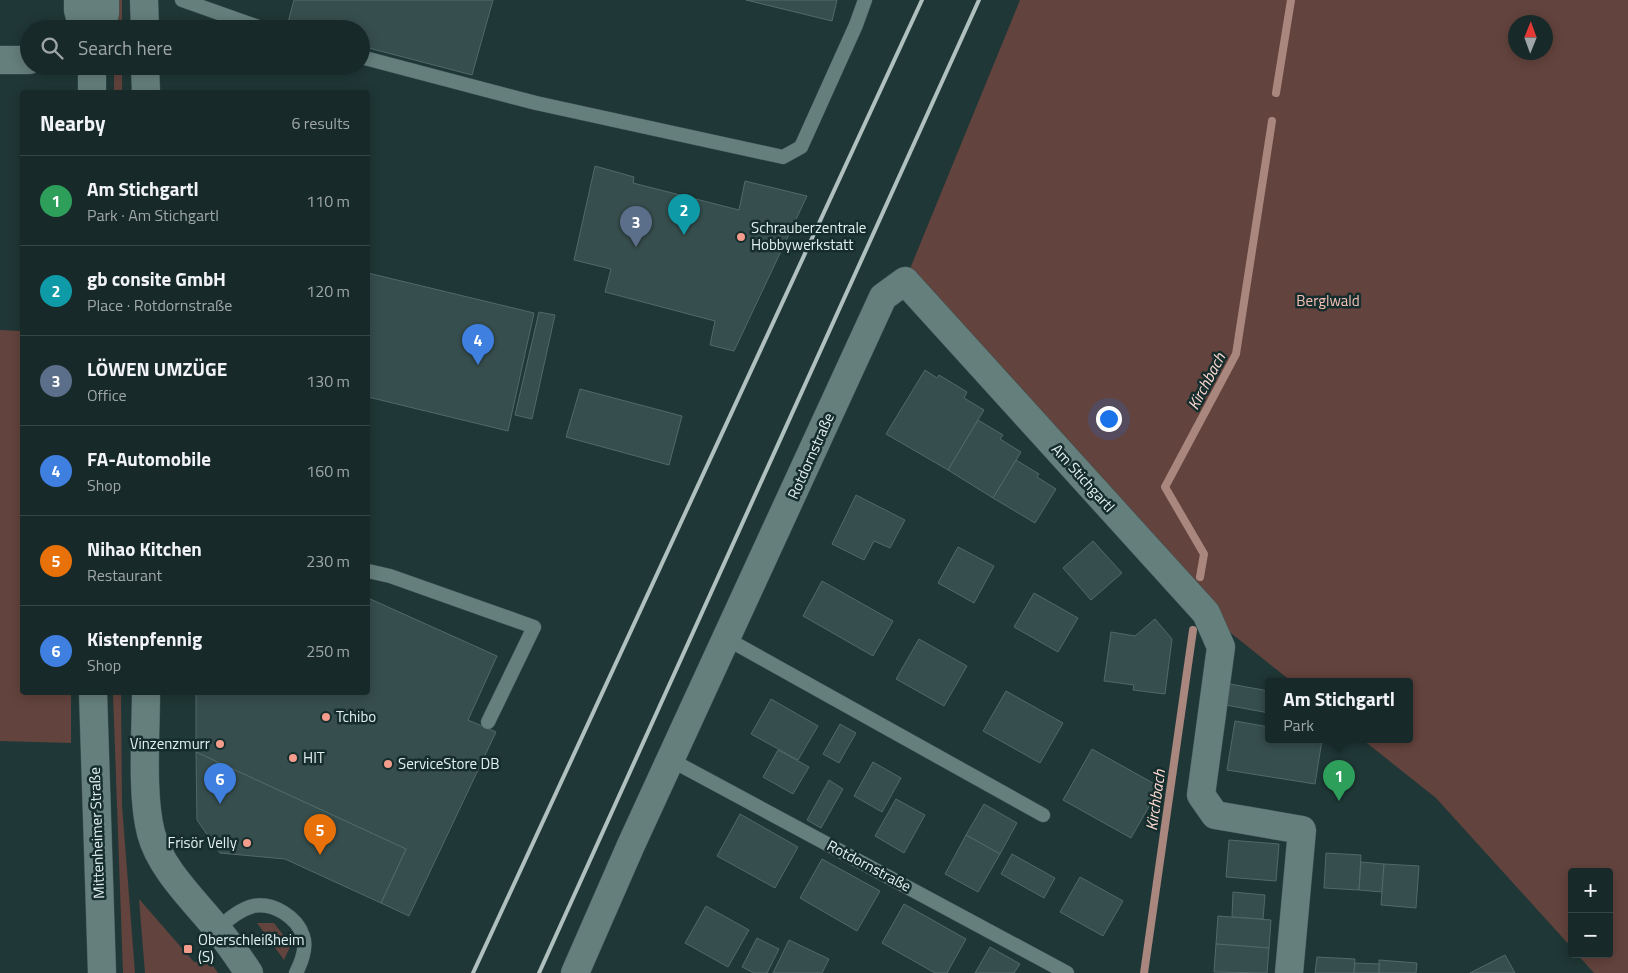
<!DOCTYPE html>
<html lang="en">
<head>
<meta charset="utf-8">
<style>
	body { margin:0; font-family:"Titillium Web",sans-serif; background:#203130; color:#f1f3f6 }
	.controls { position:absolute; right:15px; bottom:15px; display:grid; overflow:hidden; border-radius:5px; box-shadow:0 2px 12px #0003 }
	.controls button { width:45px; height:45px; display:grid; place-items:center; padding:0; border:0; border-bottom:1px solid #364545; background:#172928; color:#f1f3f6; font:25px sans-serif }
	.compass { position:absolute; left:1508px; top:15px; width:45px; height:45px; border-radius:50%; background:#172928; box-shadow:0 2px 12px #0003; rotate:1deg }
	.you { position:absolute; left:1108px; top:418px; width:18px; height:18px; margin:-12px; border:4px solid #fff; border-radius:50%; background:#1a73e8; box-shadow:0 0 0 8px #1a73e833 }
	.badge { display:grid; place-items:center; width:32px; height:32px; border-radius:50%; background:#db2777; color:#fff; font-size:16px; font-weight:700 }
	.pin { position:absolute; translate:-50% -41px; filter:drop-shadow(0 1px 2px #0008) }
	.pin::after { content:''; position:absolute; top:26px; width:18px; height:15px; background:inherit; clip-path:polygon(0 0,100% 0,50% 100%) }
	.popup { position:absolute; left:1265px; top:678px; width:148px; height:65px; box-sizing:border-box; display:grid; place-content:center; border-radius:5px; background:#172928; filter:drop-shadow(0 1px 4px #0005); font-size:16px; white-space:nowrap; color:#9ea6a8 }
	.popup b { font-size:19px; color:#f1f3f6 }
	.popup::after { content:''; position:absolute; left:50%; top:100%; margin-left:-10px; border:10px solid transparent; border-top-color:#172928 }
	.list { margin:0; padding:0; list-style:none }
	h2 { display:flex; justify-content:space-between; align-items:center; height:65px; margin:0; padding:0 20px; font-size:21px }
	h2 small { font-size:16px; font-weight:400; color:#9ea6a8 }
	.list li { display:grid; grid-template-columns:32px 1fr auto; gap:15px; align-items:center; box-sizing:border-box; height:90px; padding:0 20px; border-top:1px solid #364545 }
	.list b { display:block; font-size:19px; white-space:nowrap }
	.list p { margin:0; font-size:16px; white-space:nowrap; color:#9ea6a8 }
	.list em { font-size:16px; font-style:normal; color:#9ea6a8 }
	.icon { flex:none; width:28px; height:28px; fill:none; stroke:currentColor; stroke-width:2; stroke-linecap:round; stroke-linejoin:round }
	.map { position:relative; flex:none; width:1628px; height:973px; overflow:hidden }
	.search { position:absolute; background:#172928; box-shadow:0 2px 12px #0003; left:20px; top:20px; width:350px; height:55px; display:flex; align-items:center; gap:12px; box-sizing:border-box; padding:0 18px; border-radius:28px; color:#9ea6a8; font-size:19px }
	.panel { position:absolute; background:#172928; box-shadow:0 2px 12px #0003; left:20px; top:90px; width:350px; height:605px; border-radius:5px }
	.map>svg:first-child { display:block }
</style>
</head>
<body>
<div class="map">
<svg width="1628" height="973" viewBox="0 0 1628 973">
	<rect width="100%" height="100%" fill="#1f3736"/>
	<g fill="#63433d" fill-rule="evenodd">
		<rect x="114" y="0" width="8" height="29"/>
		<path d="M1020,0H1628V973H1594L1577,954H1609V872H1572V948L1436,798L1363,740H1409V682H1292L1206,613L905,281ZM1516,22H1546V52H1516Z"/>
		<rect x="114" y="66" width="8" height="26"/>
		<path d="M0,330L22,331V692L71,693V743L0,741Z"/>
		<path d="M113,693H121L122,805L135,973H123Z"/>
		<path d="M139,899L194,962L211,963L218,973H145Z"/>
		<path d="M257,923H274L291,945L284,960Z"/>
	</g>
	<g fill="none" stroke-linecap="round" stroke-linejoin="round">
		<g stroke="#a9867e" stroke-width="8">
			<path d="M1276,93L1291,0"/>
			<path d="M1200,577L1204,554L1165,487L1236,354L1272,121"/>
			<path d="M1144,973L1193,630"/>
		</g>
	</g>
	<g fill="#364e4d" stroke="#516a69">
		<path d="M294,0H493L472,75L361,46V29H297L287,26Z"/>
		<path d="M746,0H837L832,21Z"/>
		<path d="M595,166L634,177L633,183L739,210L745,181L807,196L734,351L710,345L715,321L605,292L611,269L574,260Z"/>
		<path d="M368,273L534,313L508,431L368,397Z"/>
		<path d="M539,312L555,315L532,419L515,415Z"/>
		<path d="M925,370L937,378L939,375L967,392L964,398L984,410L948,470L886,434Z"/>
		<path d="M580,389L682,416L669,465L566,437Z"/>
		<path d="M978,420L1003,435L1000,439L1021,452L993,498L948,470Z"/>
		<path d="M1016,460L1039,474L1037,477L1056,489L1035,523L993,498Z"/>
		<path d="M856,495L905,520L890,548L874,541L864,560L832,544Z"/>
		<path d="M1093,541L1122,573L1091,600L1063,568Z"/>
		<path d="M958,547L994,566L974,603L938,583Z"/>
		<path d="M822,581L893,621L873,656L803,616Z"/>
		<path d="M1034,593L1078,618L1058,652L1014,627Z"/>
		<path d="M368,598L497,656L468,720L496,732L409,916L381,903L406,849L196,752V692H368Z"/>
		<path d="M1155,619L1172,639L1165,694L1133,690L1134,685L1104,681L1111,632L1135,636Z"/>
		<path d="M919,639L967,666L944,706L896,679Z"/>
		<path d="M1230,684L1269,691V713L1226,705Z"/>
		<path d="M1006,691L1063,723L1040,763L983,731Z"/>
		<path d="M771,699L818,726L798,760L751,734Z"/>
		<path d="M1235,721L1269,727V740H1322L1315,784L1227,770Z"/>
		<path d="M840,724L856,733L839,763L823,754Z"/>
		<path d="M1092,749L1160,787L1131,838L1063,800Z"/>
		<path d="M778,750L809,767L793,794L763,777Z"/>
		<path d="M196,752L406,849L381,903L285,859L220,853L197,820Z"/>
		<path d="M873,762L901,778L882,812L854,796Z"/>
		<path d="M829,780L843,789L821,828L807,820Z"/>
		<path d="M896,799L925,815L904,853L875,836Z"/>
		<path d="M984,804L1017,823L1000,854L966,835Z"/>
		<path d="M740,814L798,847L775,888L717,856Z"/>
		<path d="M966,835L1000,854L978,892L945,874Z"/>
		<path d="M1229,840L1279,844L1276,881L1226,877Z"/>
		<path d="M1326,853L1361,855L1359,890L1324,888Z"/>
		<path d="M1012,854L1055,878L1044,898L1001,874Z"/>
		<path d="M822,859L880,891L857,931L800,898Z"/>
		<path d="M1361,862L1384,864L1382,892L1359,890Z"/>
		<path d="M1384,864L1419,866L1416,908L1381,905Z"/>
		<path d="M1080,877L1123,901L1103,936L1060,912Z"/>
		<path d="M1233,892L1265,895L1263,919L1232,917Z"/>
		<path d="M904,904L966,939L947,973H935L882,943Z"/>
		<path d="M706,906L749,930L728,967L685,943Z"/>
		<path d="M1218,916L1271,920L1269,948L1216,944Z"/>
		<path d="M757,938L779,949L767,973H754L742,967Z"/>
		<path d="M789,940L829,959L822,973H773Z"/>
		<path d="M1216,944L1269,948L1267,973L1214,972Z"/>
		<path d="M990,947L1020,964L1014,973H975Z"/>
		<path d="M1505,955L1515,973H1470Z"/>
		<path d="M1317,957L1355,959L1354,973H1315Z"/>
		<path d="M1379,960L1417,963L1416,973H1379Z"/>
		<path d="M1355,963L1379,964V973H1354Z"/>
	</g>
	<g fill="none" stroke-linecap="round" stroke-linejoin="round">
		<g stroke="#3f5554" stroke-width="15">
			<g id="service">
				<path d="M182,0L264,29"/>
				<path d="M361,57L536,103L783,157L801,147L856,25L865,0"/>
				<path d="M368,571L390,576L534,627L488,722"/>
				<path d="M727,639L1043,815"/>
				<path d="M671,760L1067,973"/>
				<path d="M217,929C229,919 239,910 253,906C273,902 297,917 303,936C307,947 301,963 296,973"/>
			</g>
		</g>
		<g stroke="#3f5554" stroke-width="29">
			<g id="minor">
				<path d="M144,0L145,29"/>
				<path d="M0,60H29"/>
				<path d="M145,66L146,92"/>
				<path d="M146,692C146,733 141,795 151,833C160,869 196,902 218,930C229,943 239,958 249,973"/>
				<path d="M575,973L631,845L883,297L905,281L1206,613L1221,647L1201,795L1215,815L1302,830L1289,973"/>
			</g>
		</g>
		<g stroke="#3f5554" stroke-width="29">
			<g id="secondary">
				<path d="M78,0V10L83,29"/>
				<path d="M101,29L105,13V0"/>
				<path d="M92,66V92"/>
				<path d="M93,692L102,973"/>
			</g>
		</g>
		<use href="#service" stroke="#657f7d" stroke-width="14"/>
		<use href="#minor" stroke="#657f7d" stroke-width="28"/>
		<use href="#secondary" stroke="#657f7d" stroke-width="28"/>
		<g stroke="#afc0bf" stroke-width="4">
			<path d="M473,973L922,0"/>
			<path d="M539,973L979,0"/>
		</g>
	</g>
	<g fill="#f49d8c" stroke="#152d2c" stroke-width="2">
		<circle cx="741" cy="237" r="5"/>
		<circle cx="326" cy="717" r="5"/>
		<circle cx="220" cy="744" r="5"/>
		<circle cx="293" cy="758" r="5"/>
		<circle cx="388" cy="764" r="5"/>
		<circle cx="247" cy="843" r="5"/>
		<rect x="183" y="944" width="10" height="10" rx="2.5"/>
	</g>
	<g text-anchor="middle" stroke-width="5" stroke-linejoin="round" paint-order="stroke">
		<g font-size="15" fill="#e2f0ef" stroke="#152d2c" text-anchor="start">
			<text x="751" y="233">Schrauberzentrale<tspan x="751" dy="17">Hobbywerkstatt</tspan></text>
			<text x="336" y="722">Tchibo</text>
			<text x="210" y="749" text-anchor="end">Vinzenzmurr</text>
			<text x="303" y="763">HIT</text>
			<text x="398" y="769">ServiceStore DB</text>
			<text x="237" y="848" text-anchor="end">Frisör Velly</text>
			<text x="198" y="945">Oberschleißheim<tspan x="198" dy="17">(S)</tspan></text>
		</g>
		<g font-size="15" fill="#f6c0b5" stroke="#152d2c">
			<text x="1328" y="306">Berglwald</text>
		</g>
		<g font-size="15" fill="#e2f0ef" stroke="#152d2c">
			<text transform="translate(811 456) rotate(-66)" y="5">Rotdornstraße</text>
			<text transform="translate(1083 478) rotate(48)" y="5">Am Stichgartl</text>
			<text transform="translate(97 833) rotate(-92)" y="5">Mittenheimer Straße</text>
			<text transform="translate(869 866) rotate(28)" y="5">Rotdornstraße</text>
		</g>
		<g font-size="16" font-style="italic" fill="#ffdad2" stroke="#152d2c">
			<text transform="translate(1206 381) rotate(-62)" y="6">Kirchbach</text>
			<text transform="translate(1155 800) rotate(-82)" y="6">Kirchbach</text>
		</g>
	</g>
</svg>
<div class="controls">
<button>+</button>
<button>−</button>
</div>
<svg class="compass" viewBox="-18 -18 36 36"><path d="M0-13l5 13h-10z" fill="#e53935"/><path d="M0 13l5-13h-10z" fill="#9ea6a8"/></svg>
<div class="you"></div>
<div class="pin badge" style="left:1339px;top:801px;background:#2e9e5b">1</div>
<div class="popup"><b>Am Stichgartl</b>Park</div>
<div class="pin badge" style="left:684px;top:235px;background:#0f9aa8">2</div>
<div class="pin badge" style="left:636px;top:247px;background:#5c6f8a">3</div>
<div class="pin badge" style="left:478px;top:365px;background:#3f7fe0">4</div>
<div class="pin badge" style="left:320px;top:855px;background:#e8710a">5</div>
<div class="pin badge" style="left:220px;top:804px;background:#3f7fe0">6</div>
<div class="search"><svg class="icon" aria-label="search" viewBox="0 0 24 24"><circle cx="10" cy="10" r="6"/><path d="M15 15l6 6"/></svg>Search here</div>
<section class="panel">
<h2>Nearby<small>6 results</small></h2>
<ul class="list">
<li><span class="badge" style="background:#2e9e5b">1</span><div><b>Am Stichgartl</b><p>Park · Am Stichgartl</p></div><em>110 m</em></li>
<li><span class="badge" style="background:#0f9aa8">2</span><div><b>gb consite GmbH</b><p>Place · Rotdornstraße</p></div><em>120 m</em></li>
<li><span class="badge" style="background:#5c6f8a">3</span><div><b>LÖWEN UMZÜGE</b><p>Office</p></div><em>130 m</em></li>
<li><span class="badge" style="background:#3f7fe0">4</span><div><b>FA-Automobile</b><p>Shop</p></div><em>160 m</em></li>
<li><span class="badge" style="background:#e8710a">5</span><div><b>Nihao Kitchen</b><p>Restaurant</p></div><em>230 m</em></li>
<li><span class="badge" style="background:#3f7fe0">6</span><div><b>Kistenpfennig</b><p>Shop</p></div><em>250 m</em></li>
</ul>
</section>
</div>
</body>
</html>
